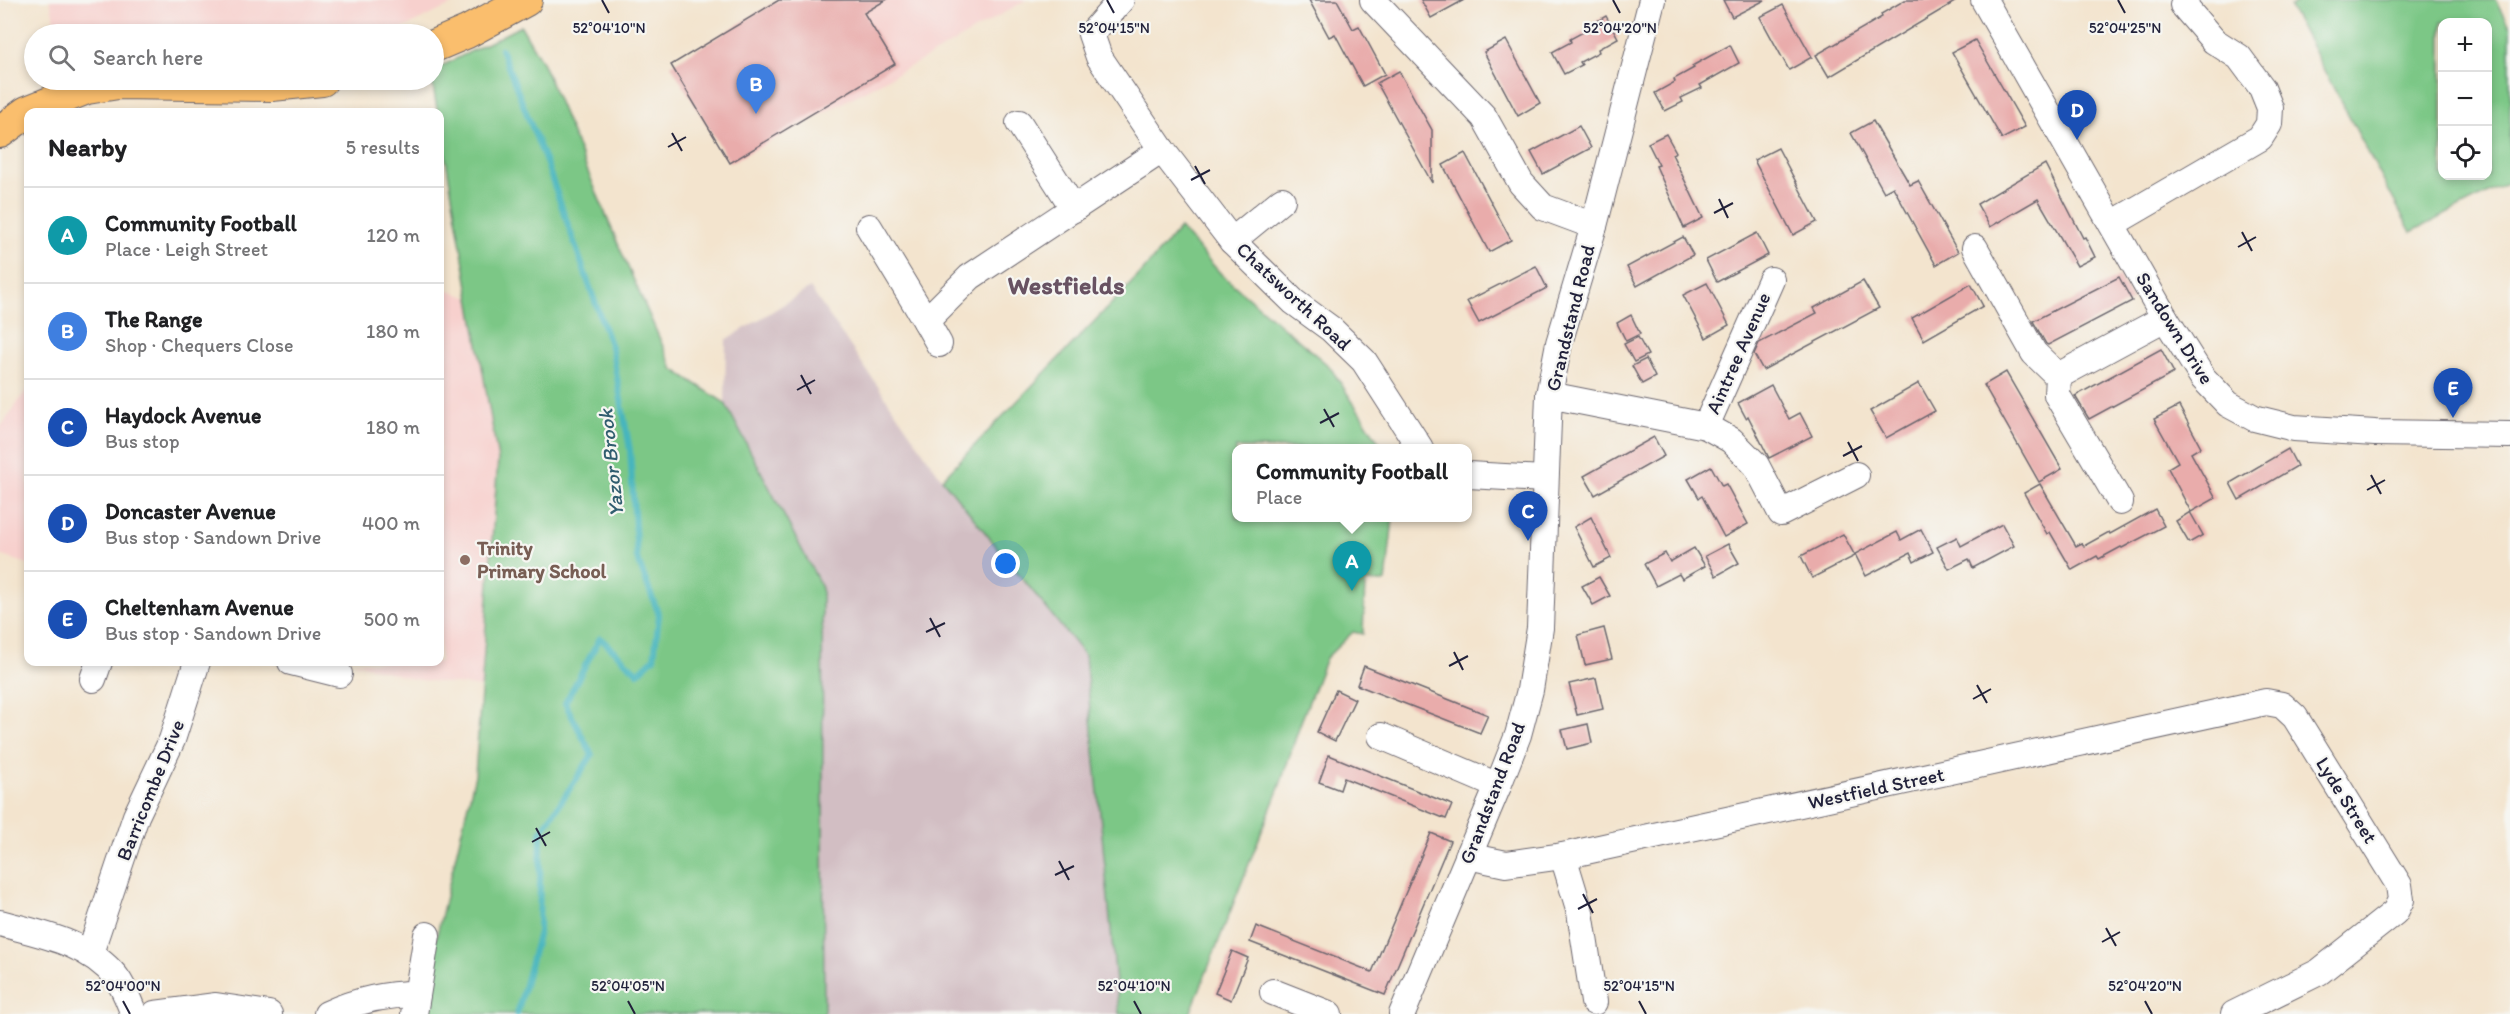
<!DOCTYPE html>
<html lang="en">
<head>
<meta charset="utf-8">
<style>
	body { margin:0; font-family:Itim,sans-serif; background:#f6f6f6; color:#202124 }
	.controls { position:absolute; right:18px; top:18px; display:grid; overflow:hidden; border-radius:12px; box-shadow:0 3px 9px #0003 }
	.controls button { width:54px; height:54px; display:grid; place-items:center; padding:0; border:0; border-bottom:2px solid #e0e0e0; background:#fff; color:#202124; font:30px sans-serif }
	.you { position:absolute; left:1006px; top:564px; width:21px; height:21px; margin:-15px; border:4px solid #fff; border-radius:50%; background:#1a73e8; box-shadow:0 0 0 9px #1a73e833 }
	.badge { display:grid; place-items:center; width:39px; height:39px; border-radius:50%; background:#0f766e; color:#fff; font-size:20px; font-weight:700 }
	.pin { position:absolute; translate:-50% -50px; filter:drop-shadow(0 2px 3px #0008) }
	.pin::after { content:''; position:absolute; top:32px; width:21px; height:18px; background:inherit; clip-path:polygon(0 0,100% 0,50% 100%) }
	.popup { position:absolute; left:1232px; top:444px; width:240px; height:78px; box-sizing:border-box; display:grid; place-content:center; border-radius:12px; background:#fff; filter:drop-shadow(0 2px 4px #0005); font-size:20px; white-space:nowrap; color:#757577 }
	.popup b { font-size:22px; color:#202124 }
	.popup::after { content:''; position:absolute; left:50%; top:100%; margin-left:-12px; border:12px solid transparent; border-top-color:#fff }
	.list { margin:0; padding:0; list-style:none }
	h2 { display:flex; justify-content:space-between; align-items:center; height:78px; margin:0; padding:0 24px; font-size:26px }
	h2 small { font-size:20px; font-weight:400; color:#757577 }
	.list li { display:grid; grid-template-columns:39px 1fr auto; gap:18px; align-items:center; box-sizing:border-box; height:96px; padding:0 24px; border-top:2px solid #e0e0e0 }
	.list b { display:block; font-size:22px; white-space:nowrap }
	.list p { margin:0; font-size:20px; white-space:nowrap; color:#757577 }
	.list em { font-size:20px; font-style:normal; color:#757577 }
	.icon { flex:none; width:33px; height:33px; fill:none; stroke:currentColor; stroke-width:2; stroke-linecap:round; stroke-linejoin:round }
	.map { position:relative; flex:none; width:2510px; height:1014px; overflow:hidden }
	.search { position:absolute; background:#fff; box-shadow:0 3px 9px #0003; left:24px; top:24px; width:420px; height:66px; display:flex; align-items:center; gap:15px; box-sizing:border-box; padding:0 21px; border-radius:33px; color:#757577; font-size:22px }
	.panel { position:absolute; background:#fff; box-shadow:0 3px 9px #0003; left:24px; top:108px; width:420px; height:558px; border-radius:12px }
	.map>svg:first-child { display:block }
</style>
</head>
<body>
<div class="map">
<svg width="2510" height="1014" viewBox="0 0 2510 1014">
	<rect width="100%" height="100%" fill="#f6f6f2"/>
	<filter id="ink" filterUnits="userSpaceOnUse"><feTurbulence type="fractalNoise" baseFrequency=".0167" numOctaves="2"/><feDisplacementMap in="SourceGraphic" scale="12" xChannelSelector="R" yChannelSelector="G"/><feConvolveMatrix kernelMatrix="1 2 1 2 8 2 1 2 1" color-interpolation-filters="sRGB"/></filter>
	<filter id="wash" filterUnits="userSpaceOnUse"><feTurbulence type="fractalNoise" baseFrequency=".008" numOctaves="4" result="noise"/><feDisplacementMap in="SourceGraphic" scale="24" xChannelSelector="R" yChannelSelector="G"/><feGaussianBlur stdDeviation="1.35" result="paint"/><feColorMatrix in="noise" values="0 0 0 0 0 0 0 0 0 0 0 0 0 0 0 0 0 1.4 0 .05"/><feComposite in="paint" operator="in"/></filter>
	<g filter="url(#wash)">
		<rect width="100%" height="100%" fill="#f3e4ce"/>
		<g fill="#f7d0cd">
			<path d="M50,0H462L391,34H57Z"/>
			<path d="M779,0H1026L937,52L730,163L671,65Z"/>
			<path d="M440,288L470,298L498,459L481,687L413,679L353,662H440Z"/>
			<path d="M28,388V564L0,555V428Z"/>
		</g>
		<path fill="#d2bec3" d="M810,288L942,479L1085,656L1119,1014H824L822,588L725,403L726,340Z"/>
		<g fill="#7cc786" stroke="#4f7460" stroke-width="1.5" fill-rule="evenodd">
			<path d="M2302,0H2495L2510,28V182L2411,232L2290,7ZM2442,22H2488V176H2442Z"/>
			<path d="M521,26L543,64L621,251L673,369L725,403L822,588L824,1014H418L475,775L498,459L432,80L434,70Z"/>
			<path d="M1180,228L1222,275L1330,367L1383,448H1236V518H1393L1386,582H1365L1363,634L1353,632L1326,658L1301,722L1280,785L1190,1014H1119L1085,656L942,479L1140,274Z"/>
		</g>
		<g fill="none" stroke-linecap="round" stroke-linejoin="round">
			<path stroke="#46b5bd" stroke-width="6" d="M501,49L547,165L612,350L630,450L637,558L659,615L654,658L638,673L600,638L565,703L592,755L541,832L539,932L517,1014"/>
		</g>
		<g id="blocks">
			<g fill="#e9acab">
				<path d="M779,0H886L864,13L895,64L730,163L671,65Z"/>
				<path d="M1309,0H1337L1353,29L1359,26L1385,74L1363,86L1335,34L1329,37Z"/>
				<path d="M1421,0H1464L1431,18Z"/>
				<path d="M1723,0H1765L1732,17Z"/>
				<path d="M1905,0H1958L1829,77L1816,55L1882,17L1881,14Z"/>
				<path d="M1783,5L1812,57L1789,70L1760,17Z"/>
				<path d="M1606,16L1618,38L1598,49L1599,52L1580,62L1582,65L1564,74L1552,52L1571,42L1570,39L1589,29L1588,26Z"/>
				<path d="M1506,40L1540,103L1518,116L1484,52Z"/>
				<path d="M1975,40L2025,127L2002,139L1952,52Z"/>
				<path d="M1730,45L1739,63L1700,85L1702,88L1681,98L1683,102L1665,111L1655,93L1675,82L1674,79L1694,68L1692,66Z"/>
				<path d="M1399,71L1432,130V183L1377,83Z"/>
				<path d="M1873,121L1910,185L1918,181L1958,252L1936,265L1893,187L1884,192L1851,133Z"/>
				<path d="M1579,126L1591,148L1543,174L1531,152Z"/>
				<path d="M1666,134L1676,152L1672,154L1703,218L1684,228L1656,166L1659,165L1648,143Z"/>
				<path d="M1778,148L1817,222L1793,235L1754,160Z"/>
				<path d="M1465,153L1511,240L1489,252L1443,165Z"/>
				<path d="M2045,164L2083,238L2085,237L2095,257L2077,266L2038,199L1990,227L1977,204Z"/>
				<path d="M1757,233L1768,255L1717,282L1706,260Z"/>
				<path d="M1683,237L1693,255L1637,286L1627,267Z"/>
				<path d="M1536,266L1547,288L1479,323L1467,301Z"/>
				<path d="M2119,277L2132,301L2048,345L2046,344L2033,321Z"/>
				<path d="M1863,281L1879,308L1763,370L1754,354L1759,343L1817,313L1814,308Z"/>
				<path d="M1707,283L1729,325L1706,338L1683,295Z"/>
				<path d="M1971,284L1983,306L1924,340L1912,318Z"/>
				<path d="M1631,315L1640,334L1626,341L1617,323Z"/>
				<path d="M1638,337L1648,355L1634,362L1624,344Z"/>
				<path d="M2161,349L2174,373L2089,419L2075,396Z"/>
				<path d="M1646,359L1655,377L1642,384L1632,366Z"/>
				<path d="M2006,372L2062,469L2039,482L1984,385Z"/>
				<path d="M1919,383L1935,411L1886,438L1870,411Z"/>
				<path d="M1771,385L1789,419L1800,413L1812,436L1769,458L1748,416L1746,418L1738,403Z"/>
				<path d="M2179,406L2201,447L2191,453L2216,498L2191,512L2168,468L2178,462L2154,419Z"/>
				<path d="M1654,437L1664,456L1595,495L1584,476Z"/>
				<path d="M2288,449L2297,466L2239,500L2230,483Z"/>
				<path d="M1711,466L1722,486L1726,484L1748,524L1724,537L1702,496L1699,498L1688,479Z"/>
				<path d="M2040,484L2076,546L2082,543L2084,546L2109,532L2110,534L2155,509L2164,526L2122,548L2121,547L2099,559L2097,556L2072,570L2050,532L2047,534L2024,493Z"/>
				<path d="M2190,512L2203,535L2189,543L2176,521Z"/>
				<path d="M1591,517L1611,558L1594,567L1574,527Z"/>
				<path d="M2002,524L2014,546L1973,568L1969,559L1949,569L1937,547L1957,537L1961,546Z"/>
				<path d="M1921,529L1933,552L1914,562L1910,553L1866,576L1855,554L1897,532L1901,540Z"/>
				<path d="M1843,534L1855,556L1812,578L1801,556Z"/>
				<path d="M1728,544L1739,563L1716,576L1705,556Z"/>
				<path d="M1694,548L1705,566L1682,579L1679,574L1656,586L1644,564L1665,553L1670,562Z"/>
				<path d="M1599,577L1610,596L1593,605L1582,586Z"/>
				<path d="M1604,628L1612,659L1585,665L1578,635Z"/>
				<path d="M1364,666L1488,715L1480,733L1357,685Z"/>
				<path d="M1596,678L1603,709L1577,715L1569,684Z"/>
				<path d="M1336,690L1355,699L1335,741L1317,732Z"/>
				<path d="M1588,724L1592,743L1567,749L1562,730Z"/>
				<path d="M1329,755L1452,805L1446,819L1344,778L1340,790L1319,782Z"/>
				<path d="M1431,833L1450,841L1385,995L1250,942L1256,926L1372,972Z"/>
				<path d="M1232,951L1248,958L1231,1000L1215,993Z"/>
			</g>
		</g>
	</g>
	<g filter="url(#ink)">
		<use href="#blocks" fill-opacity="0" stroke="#6b666e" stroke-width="1.5"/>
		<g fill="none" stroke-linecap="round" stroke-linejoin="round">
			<g stroke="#6b666e" stroke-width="28">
				<g id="minor">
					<path d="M1121,0L1091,34L1099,57L1162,150L1232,241L1294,302L1331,329L1364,361L1420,448"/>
					<path d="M1373,0L1484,117L1521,183L1543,207L1594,226"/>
					<path d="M1984,0L2165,318L2203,378L2228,404L2254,418L2294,428L2375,433L2510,435"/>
					<path d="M1019,123L1074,209"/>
					<path d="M2112,224L2260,138L2269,124L2270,108L2262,88L2239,57L2214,41L2183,5L2186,0"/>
					<path d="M869,227L926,321L970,277L1162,150"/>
					<path d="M1232,241L1282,200"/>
					<path d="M1975,248L2034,353L2058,376L2057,395L2120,502"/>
					<path d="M926,321L939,344"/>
					<path d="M2058,376L2165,318"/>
					<path d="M1549,395L1706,426L1731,440L1756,465L1781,513L1856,475"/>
					<path d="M1706,426L1771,280"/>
					<path d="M1468,475L1544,479"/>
					<path d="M291,662L339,674"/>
					<path d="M93,679L99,662"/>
					<path d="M1381,736L1498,786"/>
					<path d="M1468,856L1506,864L1563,856L2266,702L2282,705L2295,717L2399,885L2401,900L2395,912L2319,972L2234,1014"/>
					<path d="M1563,856L1580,912L1594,1002"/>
					<path d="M0,923C40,934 88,942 116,977C124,987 129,1002 134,1014"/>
					<path d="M90,953L136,816L172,740L197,662"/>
					<path d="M1273,992L1329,1014"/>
					<path d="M155,1014L216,1006L269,1014"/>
					<path d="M327,1014C355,1001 386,994 417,994"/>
					<path d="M414,1014L427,935"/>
					<path d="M1402,1014L1498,786L1518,735L1530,690L1540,628L1549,395L1559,343L1594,226L1652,0"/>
				</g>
			</g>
			<g stroke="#6b666e" stroke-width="34">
				<g id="major">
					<path d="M434,46L467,32L526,0"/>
					<path d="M0,132L27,112L87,88L118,83L272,85L322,80"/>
				</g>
			</g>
			<use href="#minor" stroke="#fff" stroke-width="26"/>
			<use href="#major" stroke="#fabe6d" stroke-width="32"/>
		</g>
	</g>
	<path fill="none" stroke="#22223b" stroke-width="2" d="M602,0L609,13M1107,0L1114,13M1613,0L1620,13M2118,0L2125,13M672,133L682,151M668,147L686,137M1195,166L1205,184M1191,180L1210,170M1719,199L1728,218M1714,213L1733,203M2242,232L2252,251M2238,247L2256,237M801,375L811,394M797,390L815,380M1324,409L1334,427M1320,423L1339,413M1848,442L1858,461M1843,456L1862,446M2371,475L2381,494M2367,490L2385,480M930,618L940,637M926,632L945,623M1454,652L1463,670M1449,666L1468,656M1977,685L1987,703M1973,699L1991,689M536,828L546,846M532,842L550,832M1059,861L1069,880M1055,875L1074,866M1583,894L1593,913M1578,909L1597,899M2106,928L2116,946M2102,942L2120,932M123,1001L130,1014M628,1001L635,1014M1134,1001L1141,1014M1639,1001L1646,1014M2145,1001L2152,1014"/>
	<circle fill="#8d6e63" stroke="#f6f6f2" stroke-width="2" cx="465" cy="560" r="6"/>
	<g text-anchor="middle" stroke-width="4.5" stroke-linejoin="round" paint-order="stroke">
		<g font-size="20" fill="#22223b" stroke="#f6f6f2">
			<text transform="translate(1294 296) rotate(43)" y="7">Chatsworth Road</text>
			<text transform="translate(1570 318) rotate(-76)" y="7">Grandstand Road</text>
			<text transform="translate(2175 328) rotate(58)" y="7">Sandown Drive</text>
			<text transform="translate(1738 353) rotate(-66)" y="7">Aintree Avenue</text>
			<text transform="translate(1876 788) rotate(-12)" y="7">Westfield Street</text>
			<text transform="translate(150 790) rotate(-68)" y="7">Barricombe Drive</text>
			<text transform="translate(1492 793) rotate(-69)" y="7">Grandstand Road</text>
			<text transform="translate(2347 800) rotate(58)" y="7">Lyde Street</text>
		</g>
		<g font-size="20" font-weight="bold" fill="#785e54" stroke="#f6f6f2" text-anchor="start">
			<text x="477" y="555">Trinity<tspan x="477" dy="23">Primary School</tspan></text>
		</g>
		<g font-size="21" font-style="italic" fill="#305d6f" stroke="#f6f6f2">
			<text transform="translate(611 463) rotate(-96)" y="7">Yazor Brook</text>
		</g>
		<g font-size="26" font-weight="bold" fill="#685262" stroke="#f6f6f2">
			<text x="1066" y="294">Westfields</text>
		</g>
	</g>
	<g font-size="15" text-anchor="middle" fill="#22223b" stroke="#f6f6f2" stroke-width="4.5" stroke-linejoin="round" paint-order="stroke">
		<text x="609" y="33">52°04'10"N</text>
		<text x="1114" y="33">52°04'15"N</text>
		<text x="1620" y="33">52°04'20"N</text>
		<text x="2125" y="33">52°04'25"N</text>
		<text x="123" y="991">52°04'00"N</text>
		<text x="628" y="991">52°04'05"N</text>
		<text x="1134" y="991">52°04'10"N</text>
		<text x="1639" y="991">52°04'15"N</text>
		<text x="2145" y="991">52°04'20"N</text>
	</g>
</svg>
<div class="controls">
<button>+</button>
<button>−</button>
<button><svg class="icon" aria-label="locate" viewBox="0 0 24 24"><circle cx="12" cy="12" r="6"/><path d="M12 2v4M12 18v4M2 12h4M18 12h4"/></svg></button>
</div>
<div class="you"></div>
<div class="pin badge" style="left:1352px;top:591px;background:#0f9aa8">A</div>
<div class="popup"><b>Community Football</b>Place</div>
<div class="pin badge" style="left:756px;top:114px;background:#3f7fe0">B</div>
<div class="pin badge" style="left:1528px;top:541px;background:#1a4fb4">C</div>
<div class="pin badge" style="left:2077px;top:140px;background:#1a4fb4">D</div>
<div class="pin badge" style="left:2453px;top:418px;background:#1a4fb4">E</div>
<div class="search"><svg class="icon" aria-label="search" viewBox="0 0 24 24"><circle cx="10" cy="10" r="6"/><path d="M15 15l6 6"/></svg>Search here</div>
<section class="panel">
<h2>Nearby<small>5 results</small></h2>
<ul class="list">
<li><span class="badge" style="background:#0f9aa8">A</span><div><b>Community Football</b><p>Place · Leigh Street</p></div><em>120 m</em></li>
<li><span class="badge" style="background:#3f7fe0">B</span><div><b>The Range</b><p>Shop · Chequers Close</p></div><em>180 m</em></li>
<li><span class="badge" style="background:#1a4fb4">C</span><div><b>Haydock Avenue</b><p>Bus stop</p></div><em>180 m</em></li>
<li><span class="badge" style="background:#1a4fb4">D</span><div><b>Doncaster Avenue</b><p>Bus stop · Sandown Drive</p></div><em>400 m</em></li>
<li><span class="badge" style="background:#1a4fb4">E</span><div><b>Cheltenham Avenue</b><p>Bus stop · Sandown Drive</p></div><em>500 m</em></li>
</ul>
</section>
</div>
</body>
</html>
